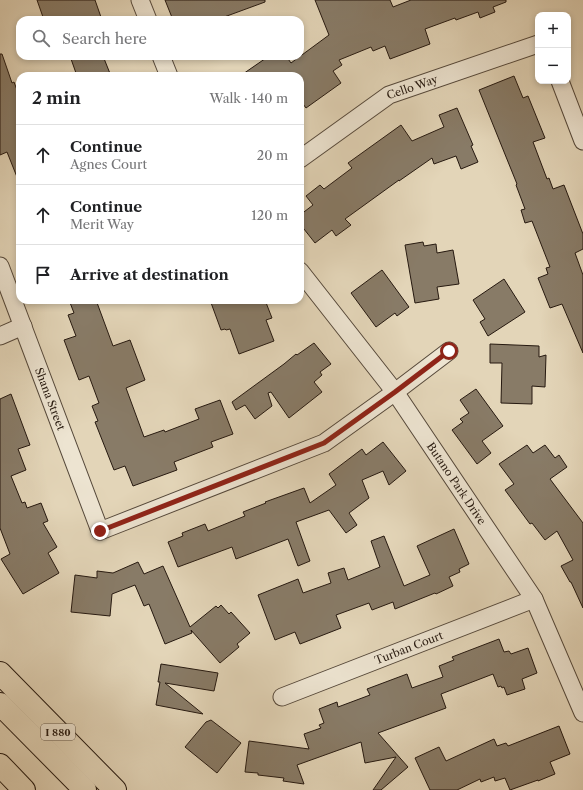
<!DOCTYPE html>
<html lang="en">
<head>
<meta charset="utf-8">
<style>
	body { margin:0; font-family:"Libre Caslon Text",serif; background:#f2f2f2; color:#202124 }
	.controls { position:absolute; right:12px; top:12px; display:grid; overflow:hidden; border-radius:8px; box-shadow:0 2px 6px #0003 }
	.controls button { width:36px; height:36px; display:grid; place-items:center; padding:0; border:0; border-bottom:1px solid #e0e0e0; background:#fff; color:#202124; font:20px sans-serif }
	.stop { position:absolute; width:12px; height:12px; margin:-9px; border:3px solid #8f2418; border-radius:50%; background:#fff }
	.stop.end { background:#8f2418; border-color:#fff; box-shadow:0 1px 4px #0008 }
	.list { margin:0; padding:0; list-style:none }
	h2 { display:flex; justify-content:space-between; align-items:center; height:52px; margin:0; padding:0 16px; font-size:17px }
	h2 small { font-size:13px; font-weight:400; color:#757577 }
	.list li { display:grid; grid-template-columns:26px 1fr auto; gap:12px; align-items:center; box-sizing:border-box; height:60px; padding:0 16px; border-top:1px solid #e0e0e0 }
	.list b { display:block; font-size:15px; white-space:nowrap }
	.list p { margin:0; font-size:13px; white-space:nowrap; color:#757577 }
	.list em { font-size:13px; font-style:normal; color:#757577 }
	.icon { flex:none; width:22px; height:22px; fill:none; stroke:currentColor; stroke-width:2; stroke-linecap:round; stroke-linejoin:round }
	.map { position:relative; flex:none; width:583px; height:790px; overflow:hidden }
	.search { position:absolute; background:#fff; box-shadow:0 2px 6px #0003; left:16px; top:16px; width:288px; height:44px; display:flex; align-items:center; gap:10px; box-sizing:border-box; padding:0 14px; border-radius:12px; color:#757577; font-size:15px }
	.panel { position:absolute; background:#fff; box-shadow:0 2px 6px #0003; left:16px; top:72px; width:288px; height:232px; border-radius:12px }
	.map>svg:first-child { display:block }
</style>
</head>
<body>
<div class="map">
<svg width="583" height="790" viewBox="0 0 583 790">
	<rect width="100%" height="100%" fill="#e3d5b8"/>
	<filter id="stains"><feTurbulence type="fractalNoise" baseFrequency=".005" numOctaves="4"/><feColorMatrix values="0 0 0 0 .2 0 0 0 0 .09 0 0 0 0 .02 0 0 0 .5 -.17"/></filter>
	<radialGradient id="worn" r=".72"><stop offset=".6" stop-color="#630" stop-opacity="0"/><stop offset="1" stop-color="#630" stop-opacity=".3"/></radialGradient>
	<g fill="#887b67" stroke="#261910">
		<path d="M37,0H95L102,20H44Z"/>
		<path d="M165,0H265V2L216,20H173Z"/>
		<path d="M315,0H390L393,7L411,0H506V2L493,7L495,12L480,18L478,12L456,20L455,18L425,29L430,44L390,59L385,46L373,51L371,47L339,60L342,65L333,71L341,83L306,108L300,100V76H240L269,56H286L291,63L329,35Z"/>
		<path d="M0,54H2L12,83L14,82L20,98V182H19L7,152L0,155Z"/>
		<path d="M70,56H103L111,76H77Z"/>
		<path d="M514,76L523,98L528,96L545,138L533,142L547,179L549,178L553,189L564,185L583,234V249L575,253L583,275V353L562,304L550,308L538,278L548,274L546,268L550,267L532,221L525,223L521,210L525,209L516,185L517,184L479,90Z"/>
		<path d="M457,108L473,145L471,146L478,162L461,169L456,156L434,164L432,158L399,181V180L345,219L351,225L336,236L332,230L315,243L300,224V215L313,205L306,196L320,185L324,189L352,168L348,163L401,125L412,141L444,127L439,115Z"/>
		<path d="M423,242L424,246L436,244L437,253L453,250L459,284L437,287L439,299L415,303L405,245Z"/>
		<path d="M382,270L409,307L397,316L395,313L376,327L351,293Z"/>
		<path d="M504,279L525,312L488,336L480,322L485,319L473,300Z"/>
		<path d="M69,300H96L113,346L130,340L145,380L126,388L144,437L164,430L165,432L199,419L195,409L220,400L233,434L211,442L213,447L174,462L177,470L133,486L125,466L114,470L95,422L98,421L92,406L99,403L89,376L79,380L64,340L76,336L68,315L74,313Z"/>
		<path d="M210,300H265L272,318L266,320L274,341L239,354L230,329L226,330L225,329L221,330Z"/>
		<path d="M314,343L331,364L320,372L322,375L314,382L322,392L289,418L271,392L268,393L272,406L255,419L245,405L236,410L232,402L284,364L296,354L297,355Z"/>
		<path d="M490,344L539,346V357L546,355L545,387L532,386V404L501,403L502,363H490Z"/>
		<path d="M476,389L503,426L482,441L491,453L477,464L452,430L463,422L460,419L469,413L460,400Z"/>
		<path d="M11,394L30,445L18,449L26,470L11,476L22,503L25,502L27,508L41,503L48,521L43,523L57,547L48,553L59,573L23,594L1,559L10,554L0,528V399Z"/>
		<path d="M383,442L406,471L389,485L383,471L362,480L369,498L349,513L357,525L346,533L329,510L296,522L310,561L298,566L288,539L236,559L232,547L178,567L168,542L183,536L182,533L205,524L208,531L245,516L243,512L266,503L265,502L304,488L310,503L336,485L329,474L362,449L366,455Z"/>
		<path d="M527,445L533,453L545,445L555,458L559,455L567,467L550,479L583,523V608L571,582H570L561,566L573,560L557,531L545,540L532,523L530,524L505,490L514,484L499,464Z"/>
		<path d="M454,529L469,564L459,569L460,572L449,577L453,586L436,594L435,593L395,609L393,602L372,610L369,603L336,615L341,628L300,644L295,632L275,640L258,595L298,579L303,593L331,583L328,573L344,568L348,580L380,567L371,541L384,536L404,586L430,575L417,546Z"/>
		<path d="M138,562L144,574L163,566L190,627L216,606L218,608L221,605L229,614L231,612L250,633L237,644L239,647L220,663L191,630L192,633L165,644L149,604L144,606L135,585L112,594L110,616L71,612L75,575L97,578V571L113,573Z"/>
		<path d="M499,639L504,652L509,651L511,654L528,648L537,673L522,679L525,689L507,695L504,687L502,688L501,686L498,687L493,674L441,694L446,708L378,733L408,767L381,790H373L396,757L365,763L361,742L297,765L304,784L283,781L284,778L258,775V773L245,772L249,741L309,749L304,734L321,728L319,725L324,723L319,709L337,702L338,707L370,695L367,689L407,674L412,688L443,677L439,666L454,660L452,657Z"/>
		<path d="M161,664L218,673L214,691L165,683L203,714L156,705L160,682H158Z"/>
		<path d="M211,720L241,743L217,773L185,747L206,722Z"/>
		<path d="M559,726L570,754L550,762L555,774L538,781V780L510,790L505,778L495,781L494,777L481,782L480,779L457,790H430L415,758L439,747L446,761L494,739L497,746L506,743L508,746Z"/>
	</g>
	<g fill="none" stroke-linecap="round" stroke-linejoin="round">
		<g stroke="#55483a" stroke-width="19">
			<g id="minor">
				<path d="M140,0L148,20"/>
				<path d="M161,56L169,76"/>
				<path d="M560,81L583,141"/>
				<path id="s1" d="M300,159L389,95L538,44"/>
				<path id="s2" d="M0,266L100,531L324,443L395,392L449,351"/>
				<path id="s3" d="M300,271L395,392L534,599L583,713"/>
				<path d="M0,336L23,326"/>
				<path id="s4" d="M282,697L534,599"/>
			</g>
		</g>
		<g stroke="#261910" stroke-width="24">
			<g id="motorway">
				<path d="M0,673L115,790"/>
				<path d="M0,704L85,790"/>
				<path d="M0,765L24,790"/>
			</g>
		</g>
		<use href="#minor" stroke="#ede4d1" stroke-width="17"/>
		<use href="#motorway" stroke="#e3d5b8" stroke-width="22"/>
	</g>
	<g fill="none" stroke-linecap="round" stroke-linejoin="round">
		<path stroke="#8f2418" stroke-width="5" d="M100,531L324,443L395,392L449,351"/>
	</g>
	<g text-anchor="middle" stroke-width="4" stroke-linejoin="round" paint-order="stroke">
		<rect fill="#ede4d1" stroke="#62564a" stroke-width="1" x="41" y="724" width="34" height="16" rx="3"/>
		<g font-size="10" font-weight="bold" fill="#261910">
			<text x="58" y="736">I 880</text>
		</g>
		<g font-size="11" fill="#261910" stroke="#ede4d1">
			<text dy="4" stroke="none"><textPath href="#s1" startOffset="134">Cello Way</textPath></text>
			<text dy="4" stroke="none"><textPath href="#s2" startOffset="142">Shana Street</textPath></text>
			<text dy="4" stroke="none"><textPath href="#s3" startOffset="264">Butano Park Drive</textPath></text>
			<text dy="4" stroke="none"><textPath href="#s4" startOffset="136">Turban Court</textPath></text>
		</g>
	</g>
	<rect width="100%" height="100%" filter="url(#stains)"/>
	<rect width="100%" height="100%" fill="url(#worn)"/>
</svg>
<div class="controls">
<button>+</button>
<button>−</button>
</div>
<div class="stop" style="left:449px;top:351px"></div>
<div class="stop end" style="left:100px;top:531px"></div>
<div class="search"><svg class="icon" aria-label="search" viewBox="0 0 24 24"><circle cx="10" cy="10" r="6"/><path d="M15 15l6 6"/></svg>Search here</div>
<section class="panel">
<h2>2 min<small>Walk · 140 m</small></h2>
<ul class="list">
<li><svg class="icon" aria-label="ahead" viewBox="0 0 24 24"><path d="M12 20V5M6 11l6-6 6 6"/></svg><div><b>Continue</b><p>Agnes Court</p></div><em>20 m</em></li>
<li><svg class="icon" aria-label="ahead" viewBox="0 0 24 24"><path d="M12 20V5M6 11l6-6 6 6"/></svg><div><b>Continue</b><p>Merit Way</p></div><em>120 m</em></li>
<li><svg class="icon" aria-label="arrive" viewBox="0 0 24 24"><path d="M6 21V4h12l-3 4 3 4H6"/></svg><div><b>Arrive at destination</b></div></li>
</ul>
</section>
</div>
</body>
</html>
